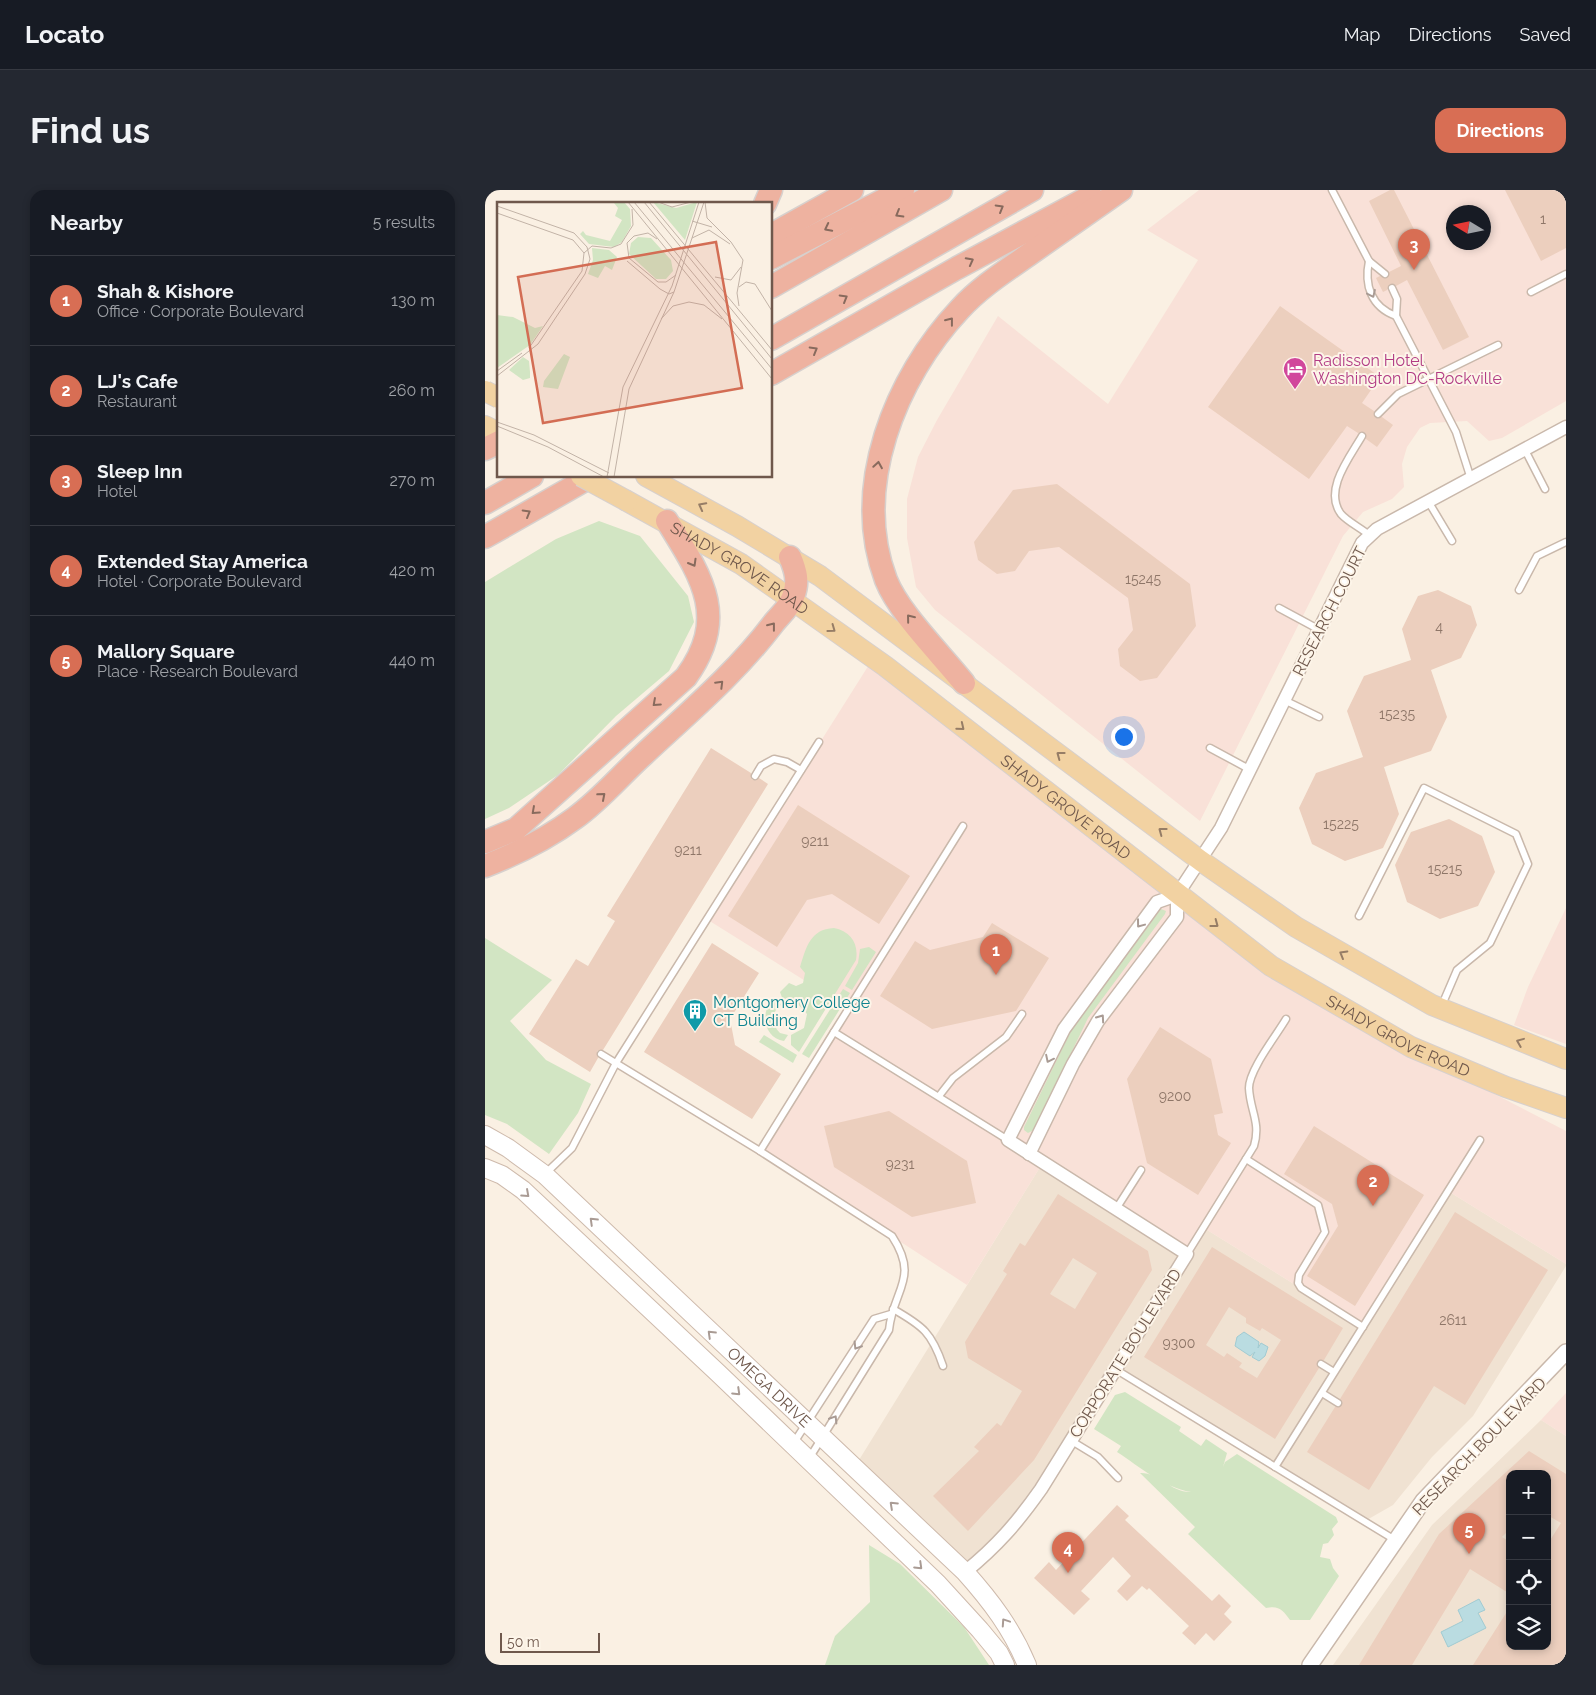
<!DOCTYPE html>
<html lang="en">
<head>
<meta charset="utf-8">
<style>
	body { margin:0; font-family:Raleway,sans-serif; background:#242831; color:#f1f3f6 }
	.controls { position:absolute; right:15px; bottom:15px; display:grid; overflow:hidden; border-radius:10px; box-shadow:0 2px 8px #0003 }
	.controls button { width:45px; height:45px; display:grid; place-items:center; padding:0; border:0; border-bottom:1px solid #363941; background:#171b24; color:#f1f3f6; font:25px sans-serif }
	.compass { position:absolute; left:961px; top:15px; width:45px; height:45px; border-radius:50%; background:#171b24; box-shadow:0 2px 8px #0003; rotate:280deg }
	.scale { position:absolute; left:15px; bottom:12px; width:100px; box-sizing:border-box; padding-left:5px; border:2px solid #6f584c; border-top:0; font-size:14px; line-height:18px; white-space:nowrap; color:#6f584c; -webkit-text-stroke:4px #fdf5e9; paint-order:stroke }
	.you { position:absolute; left:638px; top:546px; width:18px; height:18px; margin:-12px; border:4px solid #fff; border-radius:50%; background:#1a73e8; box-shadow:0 0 0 8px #1a73e833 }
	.badge { display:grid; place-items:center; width:32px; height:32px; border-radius:50%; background:#d86e54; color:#fff; font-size:16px; font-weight:700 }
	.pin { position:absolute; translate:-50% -41px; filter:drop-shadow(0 1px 2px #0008) }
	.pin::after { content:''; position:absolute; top:26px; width:18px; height:15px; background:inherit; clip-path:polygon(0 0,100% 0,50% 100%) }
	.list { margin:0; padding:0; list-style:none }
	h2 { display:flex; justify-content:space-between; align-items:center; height:65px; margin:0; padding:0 20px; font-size:21px }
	h2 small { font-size:16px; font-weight:400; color:#9ea1a6 }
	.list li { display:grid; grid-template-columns:32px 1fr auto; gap:15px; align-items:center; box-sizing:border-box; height:90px; padding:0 20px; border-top:1px solid #363941 }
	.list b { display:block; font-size:19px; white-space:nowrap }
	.list p { margin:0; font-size:16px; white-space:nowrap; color:#9ea1a6 }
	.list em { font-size:16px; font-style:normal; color:#9ea1a6 }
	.icon { flex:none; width:28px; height:28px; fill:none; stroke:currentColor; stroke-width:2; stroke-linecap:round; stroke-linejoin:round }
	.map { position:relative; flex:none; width:1081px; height:1475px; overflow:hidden; border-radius:15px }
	header { display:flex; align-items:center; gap:30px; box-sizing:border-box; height:70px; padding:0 25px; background:#171b24; border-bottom:1px solid #363941 }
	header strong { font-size:24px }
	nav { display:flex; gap:28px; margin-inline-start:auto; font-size:18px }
	.intro { display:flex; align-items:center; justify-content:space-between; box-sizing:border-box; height:120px; padding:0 30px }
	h1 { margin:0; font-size:35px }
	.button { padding:12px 22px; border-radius:15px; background:#d86e54; color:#fff; font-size:18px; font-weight:700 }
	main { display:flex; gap:30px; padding:0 30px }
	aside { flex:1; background:#171b24; border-radius:15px; box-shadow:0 2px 8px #0003 }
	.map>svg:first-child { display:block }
</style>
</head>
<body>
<header>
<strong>Locato</strong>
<nav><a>Map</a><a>Directions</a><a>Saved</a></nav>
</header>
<div class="intro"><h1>Find us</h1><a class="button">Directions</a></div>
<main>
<aside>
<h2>Nearby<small>5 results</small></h2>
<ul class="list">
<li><span class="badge">1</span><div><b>Shah &amp; Kishore</b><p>Office · Corporate Boulevard</p></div><em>130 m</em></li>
<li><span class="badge">2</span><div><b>LJ's Cafe</b><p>Restaurant</p></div><em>260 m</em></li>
<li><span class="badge">3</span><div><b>Sleep Inn</b><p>Hotel</p></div><em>270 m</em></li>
<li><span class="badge">4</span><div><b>Extended Stay America</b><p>Hotel · Corporate Boulevard</p></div><em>420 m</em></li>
<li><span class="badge">5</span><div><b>Mallory Square</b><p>Place · Research Boulevard</p></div><em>440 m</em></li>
</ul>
</aside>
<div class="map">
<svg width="1081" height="1475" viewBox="0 0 1081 1475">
	<rect width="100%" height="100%" fill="#faf0e3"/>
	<g fill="#f0e2d2" fill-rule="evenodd">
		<path d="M557,974L719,1038L878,1137L963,1001L1081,1074V1076L988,1226L947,1267L908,1315L880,1331L631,1179L557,1300L487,1379L374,1270Z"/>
		<path d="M1056,1230L1081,1246V1475H848L947,1335ZM1025,1284H1062V1456H1025Z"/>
	</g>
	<g fill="#f9e1d8" fill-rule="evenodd">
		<path d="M714,0H1081V211L1017,248L1004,251L982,231L945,233L935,238L922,257L917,274L919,297L907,309L878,322L858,346L715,631L450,420L431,397L422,348V309L433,267L452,230L513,126L623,214L713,70L662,40ZM968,22H998V52H968Z"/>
		<path d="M387,470L634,665L926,861L1081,941V1074L963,1001L878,1137L719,1038L702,1065L557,974L482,1095L276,961L365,819L223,730Z"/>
		<path d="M1081,718V854L1029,835L1043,797Z"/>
		<path d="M1081,1203V1246L1056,1230Z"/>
	</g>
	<g fill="#d2e5c3">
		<path d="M114,331L155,346L203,406L209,432L184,481L131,526L73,585L24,618L0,629V392L71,349Z"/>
		<path d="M676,719L681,721L680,724L603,828L549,940L543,943L539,940V937L587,839Z"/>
		<path d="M349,738C365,741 374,753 371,770L314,862L306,855V845L319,838L322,824L312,813H299L295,802L304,793L311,796L318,793L320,783L315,777C321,758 325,739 349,738Z"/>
		<path d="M0,748L67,790L25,831L61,870L106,894L93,923L64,964L22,934L0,925Z"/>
		<path d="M384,757L391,762L367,800L360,796L373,773L375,759Z"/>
		<path d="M358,799L365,803L324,868L317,864Z"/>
		<path d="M293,809L296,815C286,822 286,834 295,843L303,845L299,851C279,849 274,821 289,809Z"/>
		<path d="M279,845L312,865L308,873L274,852Z"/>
		<path d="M640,1202L696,1237L694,1241L716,1256L721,1249L742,1263L738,1277L740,1272L752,1264L851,1327L853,1332L847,1339L849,1345L843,1353L838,1354L835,1367L845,1369L848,1378L854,1386L825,1430H805C798,1420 794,1415 781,1418L703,1344L710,1337L655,1283C673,1282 687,1303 706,1302C678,1297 655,1277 632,1262L636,1256L609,1239L630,1205Z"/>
		<path d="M384,1355L415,1374L479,1437L504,1475H340L350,1446L385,1412Z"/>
	</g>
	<g fill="#badce1" stroke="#a1cbd2">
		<path d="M759,1142L774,1152L773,1158L776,1153L783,1157L780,1166L774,1171L767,1167L770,1162L765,1166L750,1156L752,1147Z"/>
		<path d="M994,1409L1000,1420L993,1423L1001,1438L963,1457L956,1442L978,1431L973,1420Z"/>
	</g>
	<g fill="#eccfbe" fill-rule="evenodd">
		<path d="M905,0H909L984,147L958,160L922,90L911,96L905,94L902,100L898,102L891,88L895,86L902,88L904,82L916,76L884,11Z"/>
		<path d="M1020,0H1081V58L1056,71Z"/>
		<path d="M795,116L895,187L877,213L889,221L890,228L897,227L908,235L892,257L881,249L880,242L873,243L862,236L824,289L723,217Z"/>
		<path d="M572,294L705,394L711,436L672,488L655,491L635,476L633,459L648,440L643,408L574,357L544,361L530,381L512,384L493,370L489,352L528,300Z"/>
		<path d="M953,400L986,416L992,435L976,468L946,480L962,527L946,561L899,577L914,624L898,658L860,671L827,654L814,618L831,583L878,567L862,521L879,486L926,470L917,439L933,406Z"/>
		<path d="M226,558L266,583L267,590L274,588L283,594L118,860L112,861L113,868L105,882L44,844L91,769L103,776L130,731L122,726Z"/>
		<path d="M313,615L425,686L394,734L347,704L322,710L292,757L243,726Z"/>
		<path d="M964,629L997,646L1010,682L993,716L955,729L922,712L910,675L926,642Z"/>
		<path d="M507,733L564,768L531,821L447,839L395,806L430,751L445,760L498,747Z"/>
		<path d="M227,753L274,783L245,829L250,855L296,884L267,929L159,862Z"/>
		<path d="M675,837L726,869L738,923L729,925L733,945L746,953L713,1005L662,973L642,889Z"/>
		<path d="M404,921L482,971L491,1013L427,1027L349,977L339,936Z"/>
		<path d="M829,936L939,1005L870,1116L822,1086L853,1036L847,1014L799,984Z"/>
		<path d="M573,1004L663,1061L667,1080L549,1270L483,1341L448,1306L494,1261L489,1257L512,1233L516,1236L537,1201L483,1168L480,1152L522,1084L518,1081L535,1053L540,1056ZM588,1068L612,1083L590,1119L565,1104Z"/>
		<path d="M970,1022L1063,1080L980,1215L949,1196L884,1300L822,1262L850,1217L857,1215L855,1209Z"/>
		<path d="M727,1057L858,1138L839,1170L832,1172L834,1178L790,1249L659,1167ZM744,1117L761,1128V1133L775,1141L777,1138L796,1150L772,1188L754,1177L757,1173L742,1163L739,1167L721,1155Z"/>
		<path d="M1044,1261L1081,1284V1475H988L1025,1417V1456H1062V1355L1076,1333L1062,1325V1284H1025V1339L1017,1347L1025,1352V1404L985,1379L927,1475H874L954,1344Z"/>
		<path d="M632,1315L644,1326L640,1330L727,1411L734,1404L746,1416L739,1424L747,1432L729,1451L721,1443L710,1455L697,1443L704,1436L664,1398L662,1400L657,1396L642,1411L632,1401L646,1386L628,1367L596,1401L605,1409L589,1425L549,1388L564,1372L571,1380Z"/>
	</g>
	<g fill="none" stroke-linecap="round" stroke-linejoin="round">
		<g stroke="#c9b8ab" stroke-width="9">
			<g id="service">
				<path d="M847,0L884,71L900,84"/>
				<path d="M884,71C879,95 886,117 911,126"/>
				<path d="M907,98L912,109L911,126L971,242L986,289"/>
				<path d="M1046,102L1081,84"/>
				<path d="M893,224L913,204L1013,155"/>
				<path d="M877,246C865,267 838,300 856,324C863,332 876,338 884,345"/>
				<path d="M1040,260L1060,299"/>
				<path d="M943,311L967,351"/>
				<path d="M1034,400L1052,366L1081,352"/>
				<path d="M794,418L833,439"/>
				<path d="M799,510L834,527"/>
				<path d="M725,558L764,579"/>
				<path d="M270,586L276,576L289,569L302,572L316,580"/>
				<path d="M478,636L349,842L523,950"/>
				<path d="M874,726L939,598L1031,644L1043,674L1005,753L972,780L957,815"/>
				<path d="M116,864L275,961L407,1046C435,1089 408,1099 404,1140L325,1267"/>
				<path d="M454,906L468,888L521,847L537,824"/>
				<path d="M275,961L349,842"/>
				<path d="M761,969L833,1015L840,1042L814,1085L813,1093L816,1098L878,1137"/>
				<path d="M60,984L87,958L131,873L334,552"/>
				<path d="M631,1019L656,980"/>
				<path d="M702,1064L769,956C776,932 765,921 764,898C764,880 791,846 801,829"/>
				<path d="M408,1119C438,1136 447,1143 458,1176"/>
				<path d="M836,1174L849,1182"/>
				<path d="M630,1179L910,1350"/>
				<path d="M837,1203L853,1213"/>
				<path d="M585,1250L613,1267L633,1288"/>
				<path d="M308,1254L389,1129L406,1124"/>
				<path d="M790,1277L995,950"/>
			</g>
		</g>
		<g stroke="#c9b8ab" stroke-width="15">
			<g id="minor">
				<path d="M544,964L588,874L613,831L692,727V705"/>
				<path d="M480,1382C512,1356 532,1333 556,1299L702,1064L523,950L579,839L672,712L692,705L736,638L877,353L892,339L1081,237"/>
			</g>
		</g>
		<g stroke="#c9b8ab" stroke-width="18">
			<path id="tertiary" d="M825,1475L938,1311L1081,1162"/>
		</g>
		<g stroke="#cebaac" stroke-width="20">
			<g id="secondary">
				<path id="s1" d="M0,945L23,958L60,985L480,1382C506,1411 527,1439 542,1475"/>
				<path d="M0,978L17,985L38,1000L233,1183L453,1394L495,1440L514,1463L520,1475"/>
			</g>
		</g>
		<g stroke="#d7d0cd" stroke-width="22">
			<g id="primary">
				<path d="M0,236L14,243"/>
				<path d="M161,286L252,336L335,386L716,671L811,737L947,815L1081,869"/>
				<path id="s2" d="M142,311L256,374L400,476L786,776L926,857L1021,897L1081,918"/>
			</g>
		</g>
		<g stroke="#d7d0cd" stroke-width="25">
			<g id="motorway">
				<path d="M280,14L286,0"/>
				<path d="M286,45L367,0"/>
				<path d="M286,68L418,0"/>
				<path d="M286,97L456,0"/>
				<path d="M286,149L547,0"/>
				<path d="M286,184L472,78L606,6"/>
				<path d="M0,259L14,252"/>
				<path d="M0,313L47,286"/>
				<path d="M0,347L107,286"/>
				<path d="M479,493C456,464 414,423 401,390C366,297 410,188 475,119C495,97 522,80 546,63C576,42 606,21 636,0"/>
				<path d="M0,652L31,639L201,487C245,427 216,386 182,331"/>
				<path d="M0,676C31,664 63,648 90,628C115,610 134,587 157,566C203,523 250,484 288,434C294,426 305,417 308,407C314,392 311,381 305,367"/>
			</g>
		</g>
		<use href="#service" stroke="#fff" stroke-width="6"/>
		<use href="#minor" stroke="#fff" stroke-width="12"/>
		<use href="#tertiary" stroke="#fff" stroke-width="15"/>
		<use href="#secondary" stroke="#fff" stroke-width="18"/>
		<use href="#primary" stroke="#f2d2a2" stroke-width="20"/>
		<use href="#motorway" stroke="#eeb2a0" stroke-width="22"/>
		<g stroke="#d7d0cd" stroke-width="22" stroke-linecap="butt">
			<g id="primary-bridge">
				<path d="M0,201L14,208"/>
				<path d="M96,286L142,311"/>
			</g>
		</g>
		<use href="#primary-bridge" stroke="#f2d2a2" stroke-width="20"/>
	</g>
	<defs><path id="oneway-chevron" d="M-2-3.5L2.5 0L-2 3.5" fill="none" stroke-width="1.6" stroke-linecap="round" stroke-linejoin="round" transform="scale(1.25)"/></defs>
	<g stroke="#886a5d">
		<use href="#oneway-chevron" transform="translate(515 18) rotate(-30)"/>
		<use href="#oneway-chevron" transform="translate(414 24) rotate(150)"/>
		<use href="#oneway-chevron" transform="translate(343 38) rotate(153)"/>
		<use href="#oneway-chevron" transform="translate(485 71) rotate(-28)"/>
		<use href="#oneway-chevron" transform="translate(359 108) rotate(-30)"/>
		<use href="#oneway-chevron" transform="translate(465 131) rotate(-52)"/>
		<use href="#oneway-chevron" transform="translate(329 160) rotate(-30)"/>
		<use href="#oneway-chevron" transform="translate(393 275) rotate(-81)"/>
		<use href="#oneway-chevron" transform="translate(42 323) rotate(-30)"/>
		<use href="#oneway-chevron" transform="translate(208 373) rotate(60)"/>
		<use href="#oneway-chevron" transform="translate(425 428) rotate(-129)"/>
		<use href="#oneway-chevron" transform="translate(287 436) rotate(-52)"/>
		<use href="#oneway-chevron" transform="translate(235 494) rotate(-45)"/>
		<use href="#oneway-chevron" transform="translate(171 513) rotate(138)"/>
		<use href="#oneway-chevron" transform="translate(117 606) rotate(-41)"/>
		<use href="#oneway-chevron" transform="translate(50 621) rotate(138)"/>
	</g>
	<g stroke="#a99b94">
		<use href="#oneway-chevron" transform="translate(887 104) rotate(65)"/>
		<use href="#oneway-chevron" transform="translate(655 734) rotate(127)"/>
		<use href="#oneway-chevron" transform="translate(616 828) rotate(-55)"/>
		<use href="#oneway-chevron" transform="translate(564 869) rotate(116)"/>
		<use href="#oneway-chevron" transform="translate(41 1004) rotate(42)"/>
		<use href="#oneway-chevron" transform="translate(108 1031) rotate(-136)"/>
		<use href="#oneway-chevron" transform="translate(226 1144) rotate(-136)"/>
		<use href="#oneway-chevron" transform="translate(372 1156) rotate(122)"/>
		<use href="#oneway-chevron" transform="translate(252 1202) rotate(44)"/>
		<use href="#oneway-chevron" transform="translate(349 1229) rotate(-58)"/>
		<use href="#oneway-chevron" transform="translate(408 1315) rotate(-137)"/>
		<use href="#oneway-chevron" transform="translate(434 1376) rotate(44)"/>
		<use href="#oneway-chevron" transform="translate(520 1432) rotate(-124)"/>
	</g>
	<g stroke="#967d66">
		<use href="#oneway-chevron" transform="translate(217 316) rotate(-152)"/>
		<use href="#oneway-chevron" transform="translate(347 439) rotate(36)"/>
		<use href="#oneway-chevron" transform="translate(476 537) rotate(39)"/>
		<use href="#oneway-chevron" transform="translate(575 565) rotate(-143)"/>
		<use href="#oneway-chevron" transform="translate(677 641) rotate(-143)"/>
		<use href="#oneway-chevron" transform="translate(730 734) rotate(37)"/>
		<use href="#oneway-chevron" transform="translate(858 764) rotate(-150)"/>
		<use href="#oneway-chevron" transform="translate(1035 852) rotate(-158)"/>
	</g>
	<defs>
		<g id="hotel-pin" transform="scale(1.25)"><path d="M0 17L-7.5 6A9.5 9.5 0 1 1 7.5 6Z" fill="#d1479c" stroke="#fdf5e9"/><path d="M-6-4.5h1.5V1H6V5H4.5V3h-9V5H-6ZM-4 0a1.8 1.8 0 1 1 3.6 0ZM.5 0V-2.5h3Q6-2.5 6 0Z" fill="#fff"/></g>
		<g id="building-pin" transform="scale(1.25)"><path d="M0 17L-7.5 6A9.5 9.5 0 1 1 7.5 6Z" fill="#0f9aa8" stroke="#fdf5e9"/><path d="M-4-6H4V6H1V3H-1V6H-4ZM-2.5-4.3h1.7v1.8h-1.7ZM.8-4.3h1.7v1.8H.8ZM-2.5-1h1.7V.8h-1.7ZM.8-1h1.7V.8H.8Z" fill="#fff"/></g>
	</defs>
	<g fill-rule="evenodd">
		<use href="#hotel-pin" x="810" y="179"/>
		<use href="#building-pin" x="210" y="821"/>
	</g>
	<g text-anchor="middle" stroke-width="4" stroke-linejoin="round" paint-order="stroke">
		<g font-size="14" fill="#8e7668">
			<text x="1058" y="34">1</text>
			<text x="658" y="394">15245</text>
			<text x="954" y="442">4</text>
			<text x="912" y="529">15235</text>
			<text x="856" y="639">15225</text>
			<text x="330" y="656">9211</text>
			<text x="203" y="665">9211</text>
			<text x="960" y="684">15215</text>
			<text x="690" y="911">9200</text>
			<text x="415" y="979">9231</text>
			<text x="968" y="1135">2611</text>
			<text x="694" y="1158">9300</text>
		</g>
		<g font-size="16" fill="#b23c85" stroke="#fdf5e9" text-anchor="start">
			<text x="828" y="176">Radisson Hotel<tspan x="828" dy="18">Washington DC-Rockville</tspan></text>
		</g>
		<g font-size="16" fill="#6f584c" stroke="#fdf5e9">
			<text dy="6" stroke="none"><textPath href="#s2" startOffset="131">SHADY GROVE ROAD</textPath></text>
			<text transform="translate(844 421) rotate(-63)" y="6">RESEARCH COURT</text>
			<text dy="6" stroke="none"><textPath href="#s2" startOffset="536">SHADY GROVE ROAD</textPath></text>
			<text dy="6" stroke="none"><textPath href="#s2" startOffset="941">SHADY GROVE ROAD</textPath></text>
			<text transform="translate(640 1163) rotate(-58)" y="6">CORPORATE BOULEVARD</text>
			<text dy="6" stroke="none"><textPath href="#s1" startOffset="381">OMEGA DRIVE</textPath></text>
			<text transform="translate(994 1256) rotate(-46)" y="6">RESEARCH BOULEVARD</text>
		</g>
		<g font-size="16" fill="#0d838f" stroke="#fdf5e9" text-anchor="start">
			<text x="228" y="818">Montgomery College<tspan x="228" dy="18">CT Building</tspan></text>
		</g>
	</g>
	<g transform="translate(12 12)">
		<rect width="275" height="275" fill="#faf0e3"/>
		<path d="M127,0L133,7L134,24L125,40L117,45L92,42L83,32L86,29L89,33L113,39L125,18L118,14L121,6L117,1ZM156,0L179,6L200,0L188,38ZM141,35L154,36L174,58L176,69L169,77H159L132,52L134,41ZM95,46L112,48L120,55L115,68L108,64L101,76L91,72L96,58ZM0,113L16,115L38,126L46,124L33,143L0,166ZM67,152L73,155L61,187L46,185L47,179ZM26,155L32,159L33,170V176L26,178L12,168Z" fill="#d2e5c3"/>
		<path fill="none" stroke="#c2b3a7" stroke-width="1" d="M131,0L275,177M137,0L275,167M147,0L275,157M152,0L275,148M161,0L175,5L194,0M208,0L210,16L234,40L246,58L240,91L242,104M0,4L77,31L90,45L93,57L88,72L41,142L0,174M0,11L76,38L87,51L85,69L32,146M195,19L215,25M195,36L212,28L233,42M160,37L151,31L137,34L130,41L132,56L161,80H169L179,73M87,51L95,44L114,46L124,42L136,23L135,7M130,59L163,87L172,92L177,90M218,75L234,78L244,65M242,85L249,80L258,82L275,109M164,117L176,104L192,100L207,103L225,117M0,169L25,151M0,220L37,233L112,271M0,224L51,245L107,275M110,275L126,185L175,84L202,0M117,275L132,187L177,90L207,0"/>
		<path fill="#d36d54" fill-opacity="0.15" stroke="#d36d54" stroke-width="2.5" d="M219,40L245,186L46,221L21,75Z"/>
		<rect width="275" height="275" fill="none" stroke="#6f584c" stroke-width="2.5"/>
	</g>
</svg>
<div class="controls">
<button>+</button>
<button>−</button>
<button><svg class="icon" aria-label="locate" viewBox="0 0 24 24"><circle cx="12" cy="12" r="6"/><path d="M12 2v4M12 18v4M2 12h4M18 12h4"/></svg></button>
<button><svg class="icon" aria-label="layers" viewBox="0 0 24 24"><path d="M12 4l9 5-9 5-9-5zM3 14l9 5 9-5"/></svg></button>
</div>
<svg class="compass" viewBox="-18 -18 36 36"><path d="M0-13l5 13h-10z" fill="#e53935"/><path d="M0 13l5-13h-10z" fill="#9ea1a6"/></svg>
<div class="scale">50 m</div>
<div class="you"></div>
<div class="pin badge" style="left:511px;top:785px">1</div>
<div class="pin badge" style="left:888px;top:1016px">2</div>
<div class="pin badge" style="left:929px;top:80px">3</div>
<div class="pin badge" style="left:583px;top:1383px">4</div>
<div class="pin badge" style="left:984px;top:1364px">5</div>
</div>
</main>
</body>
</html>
